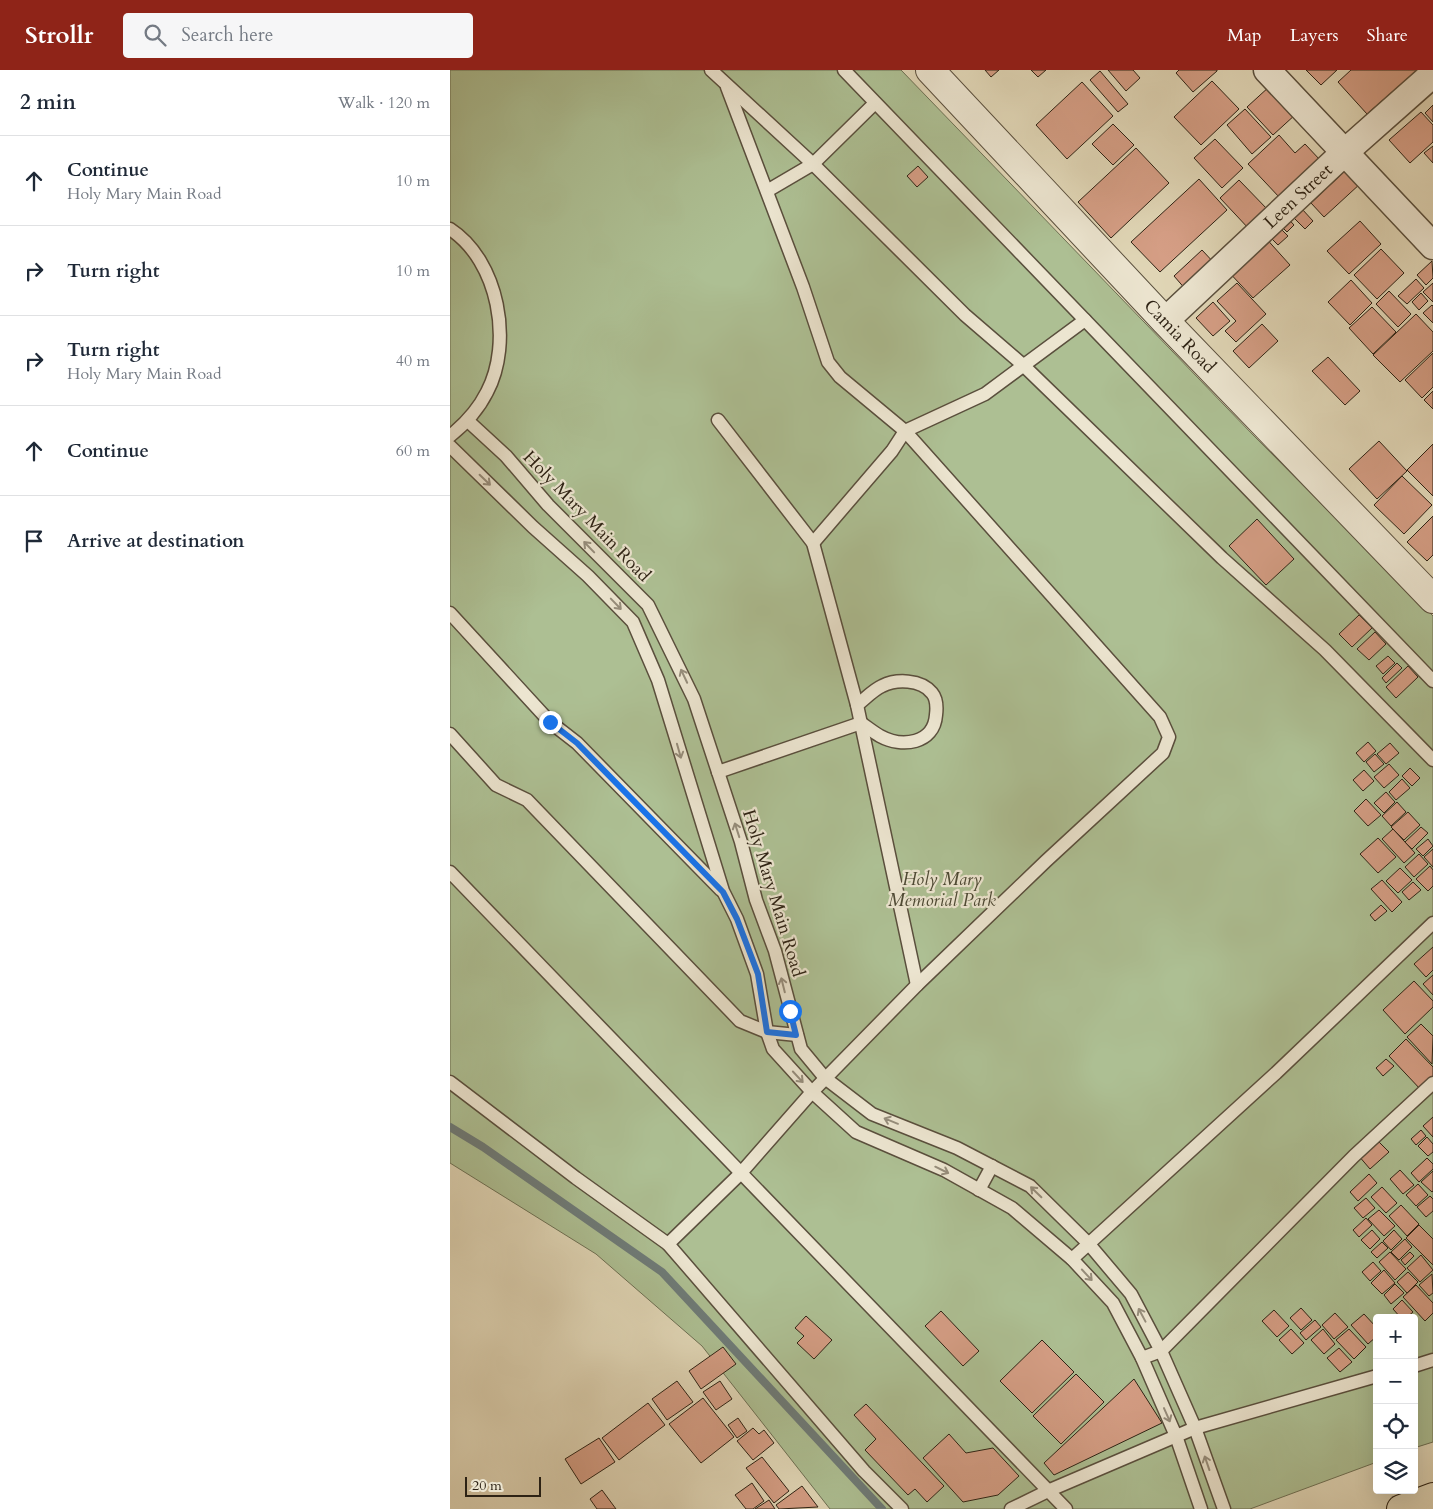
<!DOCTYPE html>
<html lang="en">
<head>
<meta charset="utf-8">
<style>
	body { margin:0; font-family:Cardo,serif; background:#f6f6f7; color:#1f2937 }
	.controls { position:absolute; right:15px; bottom:15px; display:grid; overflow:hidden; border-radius:5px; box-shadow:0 5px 20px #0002 }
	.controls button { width:45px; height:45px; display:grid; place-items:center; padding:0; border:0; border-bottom:1px solid #e0e1e3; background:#fff; color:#1f2937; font:25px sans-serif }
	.scale { position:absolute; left:15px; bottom:12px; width:76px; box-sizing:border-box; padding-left:5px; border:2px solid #2d2214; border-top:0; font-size:14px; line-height:18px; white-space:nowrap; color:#2d2214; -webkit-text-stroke:4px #ece5d0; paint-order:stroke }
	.stop { position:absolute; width:15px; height:15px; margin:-11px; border:4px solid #1a73e8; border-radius:50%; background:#fff }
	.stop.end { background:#1a73e8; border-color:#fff; box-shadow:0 1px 5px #0008 }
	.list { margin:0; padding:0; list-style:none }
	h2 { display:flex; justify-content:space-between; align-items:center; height:65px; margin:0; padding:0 20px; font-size:21px }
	h2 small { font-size:16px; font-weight:400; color:#747a83 }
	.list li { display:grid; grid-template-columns:32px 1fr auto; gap:15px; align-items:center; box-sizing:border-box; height:90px; padding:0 20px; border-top:1px solid #e0e1e3 }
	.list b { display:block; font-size:19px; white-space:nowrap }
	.list p { margin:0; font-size:16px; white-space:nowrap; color:#747a83 }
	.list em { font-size:16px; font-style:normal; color:#747a83 }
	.icon { flex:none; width:28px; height:28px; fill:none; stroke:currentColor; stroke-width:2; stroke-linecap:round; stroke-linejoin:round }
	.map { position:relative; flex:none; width:983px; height:1439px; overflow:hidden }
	header { display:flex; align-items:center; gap:30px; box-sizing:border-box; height:70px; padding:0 25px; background:#8f2418; color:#fff }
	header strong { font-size:24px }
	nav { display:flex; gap:28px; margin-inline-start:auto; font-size:18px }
	.search { width:350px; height:45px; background:#f6f6f7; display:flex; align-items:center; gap:12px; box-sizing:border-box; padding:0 18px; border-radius:5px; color:#747a83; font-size:19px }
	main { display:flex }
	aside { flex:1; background:#fff }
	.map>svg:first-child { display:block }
</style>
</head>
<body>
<header>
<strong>Strollr</strong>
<div class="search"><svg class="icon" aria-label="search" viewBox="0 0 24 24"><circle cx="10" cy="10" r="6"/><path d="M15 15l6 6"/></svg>Search here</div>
<nav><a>Map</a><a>Layers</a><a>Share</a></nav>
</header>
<main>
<aside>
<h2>2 min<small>Walk · 120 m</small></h2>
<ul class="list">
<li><svg class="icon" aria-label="ahead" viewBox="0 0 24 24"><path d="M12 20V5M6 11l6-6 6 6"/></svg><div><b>Continue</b><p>Holy Mary Main Road</p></div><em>10 m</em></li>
<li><svg class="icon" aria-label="right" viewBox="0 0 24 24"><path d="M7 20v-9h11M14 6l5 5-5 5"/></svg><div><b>Turn right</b></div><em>10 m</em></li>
<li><svg class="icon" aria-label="right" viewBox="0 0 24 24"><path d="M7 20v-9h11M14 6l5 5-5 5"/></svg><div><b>Turn right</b><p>Holy Mary Main Road</p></div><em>40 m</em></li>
<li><svg class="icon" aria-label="ahead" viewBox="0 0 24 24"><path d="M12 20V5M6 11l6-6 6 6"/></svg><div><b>Continue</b></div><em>60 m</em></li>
<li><svg class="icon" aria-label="arrive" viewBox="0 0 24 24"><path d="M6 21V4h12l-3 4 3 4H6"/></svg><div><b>Arrive at destination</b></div></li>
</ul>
</aside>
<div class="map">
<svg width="983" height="1439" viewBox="0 0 983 1439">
	<rect width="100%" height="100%" fill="#e1d7b7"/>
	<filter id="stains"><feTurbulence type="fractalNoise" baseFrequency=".004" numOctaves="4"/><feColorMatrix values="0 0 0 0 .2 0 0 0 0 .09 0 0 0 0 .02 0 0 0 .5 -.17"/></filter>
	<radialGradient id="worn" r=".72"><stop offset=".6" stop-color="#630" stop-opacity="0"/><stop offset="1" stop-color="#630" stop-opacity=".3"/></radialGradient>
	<path fill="#adbf93" stroke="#6d7054" d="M0,0H451L803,365L983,546V1372L964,1378V1248H927V1392L800,1439H380L252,1276L146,1184L0,1093Z"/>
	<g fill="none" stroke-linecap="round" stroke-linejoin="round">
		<path stroke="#6e7b78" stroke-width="8" d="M0,1057L33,1077L212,1202L432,1439"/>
	</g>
	<g fill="#d59e85" stroke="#2d2214">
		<path d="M535,0H549L541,7Z"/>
		<path d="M581,0H596L588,7Z"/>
		<path d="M658,0H683L690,8L676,21Z"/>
		<path d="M729,0H767V1L743,22L726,3Z"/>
		<path d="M856,0H887L871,15Z"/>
		<path d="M901,0H967L917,44L888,12Z"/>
		<path d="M650,1L678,34L668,42L640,10Z"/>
		<path d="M762,11L789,39L751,75L724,47Z"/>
		<path d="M632,12L663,46L617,89L586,55Z"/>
		<path d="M820,16L846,44L823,65L797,37Z"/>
		<path d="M983,35V52L975,43Z"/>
		<path d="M795,39L821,67L802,84L777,55Z"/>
		<path d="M971,42L983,55V72L960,93L939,70Z"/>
		<path d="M663,54L684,75L663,95L642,74Z"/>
		<path d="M829,65L845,83L855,74L871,91L830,128L798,94Z"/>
		<path d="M765,69L793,98L772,118L744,88Z"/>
		<path d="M983,76V93L974,83Z"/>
		<path d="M686,78L719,113L661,168L628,132Z"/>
		<path d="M468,96L478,107L467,117L457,106Z"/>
		<path d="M897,99L911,113L874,147L861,133Z"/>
		<path d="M749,109L777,140L710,202L681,172Z"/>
		<path d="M789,110L819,141L800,160L770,128Z"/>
		<path d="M852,139L863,151L855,159L843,147Z"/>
		<path d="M832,142L844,155L837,162L824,149Z"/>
		<path d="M823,151L838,166L828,175L813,160Z"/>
		<path d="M910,151L931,174L899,204L877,181Z"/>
		<path d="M813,165L840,195L803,228L776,199Z"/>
		<path d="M931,179L954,203L927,229L904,205Z"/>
		<path d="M752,180L766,195L737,221L724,206Z"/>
		<path d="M982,191L983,208L976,215L967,205Z"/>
		<path d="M966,209L974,218L957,234L948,226Z"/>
		<path d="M901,210L922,233L900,255L878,232Z"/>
		<path d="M787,213L816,244L786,272L775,261L786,251L767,231Z"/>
		<path d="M983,213V232L973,222Z"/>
		<path d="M939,221L961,244L948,257L926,234Z"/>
		<path d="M971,223L978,231L969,240L962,232Z"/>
		<path d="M763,232L780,251L763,266L746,248Z"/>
		<path d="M982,235L983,236V253L973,243Z"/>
		<path d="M922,237L946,262L923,284L899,258Z"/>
		<path d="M966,244L983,262V281L950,312L923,285Z"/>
		<path d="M812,254L828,271L799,298L783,281Z"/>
		<path d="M983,283V317L972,328L955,310Z"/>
		<path d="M878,287L910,321L895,335L862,301Z"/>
		<path d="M983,321V339L974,330Z"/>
		<path d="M929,371L957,401L927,429L899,399Z"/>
		<path d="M983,374V426L957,400Z"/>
		<path d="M952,406L982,435L954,464L924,435Z"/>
		<path d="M983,446V485L977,491L957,472Z"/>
		<path d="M807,449L844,489L816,515L779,476Z"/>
		<path d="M909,545L922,558L902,577L889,564Z"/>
		<path d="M925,562L936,574L919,590L907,579Z"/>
		<path d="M938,586L945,593L933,604L926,596Z"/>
		<path d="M947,593L952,598L936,613L932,608Z"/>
		<path d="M958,596L968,607L946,628L936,617Z"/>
		<path d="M918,672L926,681L914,692L906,683Z"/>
		<path d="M940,673L949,683L936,694L927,684Z"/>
		<path d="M925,684L934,694L924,702L916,692Z"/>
		<path d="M939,694L949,705L934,718L924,707Z"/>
		<path d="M960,698L970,708L962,716L952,706Z"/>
		<path d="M914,700L924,711L913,721L903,710Z"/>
		<path d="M952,709L960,718L946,730L939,722Z"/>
		<path d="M936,722L945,732L934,743L924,733Z"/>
		<path d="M916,729L931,745L918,756L904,741Z"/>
		<path d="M947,732L956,742L941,756L932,746Z"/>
		<path d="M958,742L970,755L954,770L941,757Z"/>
		<path d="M971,757L978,763L962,779L955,772Z"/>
		<path d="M943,759L965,783L954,793L932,769Z"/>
		<path d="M928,768L946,787L928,803L910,784Z"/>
		<path d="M978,769L983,776L973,786L966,779Z"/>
		<path d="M983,779V797L974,787Z"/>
		<path d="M969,784L978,794L964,807L955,797Z"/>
		<path d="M980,796L983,800V816L978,821L966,809Z"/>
		<path d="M950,798L962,810L948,823L936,811Z"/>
		<path d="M932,810L952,832L942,842L921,819Z"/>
		<path d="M963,812L971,820L959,830L952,822Z"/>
		<path d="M931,835L937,841L925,851L920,845Z"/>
		<path d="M983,877V900L976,907L964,894Z"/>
		<path d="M983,905V925L973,914Z"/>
		<path d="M964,911L983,931V937L955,964L933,940Z"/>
		<path d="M971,954L983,966L982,994L957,967Z"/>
		<path d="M956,969L983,997V1010L972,1021L939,986Z"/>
		<path d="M936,989L944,996L933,1006L926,998Z"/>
		<path d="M983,1047V1067L973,1056Z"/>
		<path d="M971,1060L976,1066L966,1075L961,1069Z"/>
		<path d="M977,1067L983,1074V1082L978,1086L968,1076Z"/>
		<path d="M926,1069L939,1082L920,1099L908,1085Z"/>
		<path d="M977,1088L983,1094V1099L969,1112L961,1103Z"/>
		<path d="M950,1100L964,1115L953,1124L940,1109Z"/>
		<path d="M983,1101V1121L982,1122L971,1112Z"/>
		<path d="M919,1104L927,1113L908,1131L900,1122Z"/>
		<path d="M968,1114L978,1125L966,1136L956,1125Z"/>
		<path d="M932,1117L947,1133L936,1143L921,1127Z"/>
		<path d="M980,1126L983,1129V1141L976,1147L967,1137Z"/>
		<path d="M916,1128L925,1138L913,1148L904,1138Z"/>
		<path d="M951,1135L969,1154L957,1166L939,1146Z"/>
		<path d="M929,1140L945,1156L934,1166L918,1149Z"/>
		<path d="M916,1148L922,1155L909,1167L903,1160Z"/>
		<path d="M969,1155L983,1169V1195L956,1168Z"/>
		<path d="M922,1160L930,1169L920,1179L911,1170Z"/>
		<path d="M944,1160L952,1169L941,1180L933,1171Z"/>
		<path d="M955,1169L962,1177L949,1190L941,1182Z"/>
		<path d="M932,1172L938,1178L927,1188L921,1182Z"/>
		<path d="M940,1182L956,1199L945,1210L929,1192Z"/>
		<path d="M960,1182L964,1186L955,1195L951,1190Z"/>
		<path d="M971,1185L983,1200L970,1212L957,1198Z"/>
		<path d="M923,1192L931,1201L920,1211L912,1202Z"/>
		<path d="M934,1200L945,1213L932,1224L921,1213Z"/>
		<path d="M958,1202L968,1212L957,1223L947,1212Z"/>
		<path d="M982,1204L983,1223L979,1226L969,1215Z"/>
		<path d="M945,1214L954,1223L941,1234L934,1225Z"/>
		<path d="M966,1215L983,1233V1243L975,1251L953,1227Z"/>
		<path d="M952,1230L963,1242L956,1248H951L943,1239Z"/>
		<path d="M851,1238L862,1250L851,1260L840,1248Z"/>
		<path d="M824,1240L839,1256L827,1267L812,1251Z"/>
		<path d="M491,1241L529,1281L513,1296L475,1256Z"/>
		<path d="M885,1243L898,1257L884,1269L872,1255Z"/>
		<path d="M914,1244L927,1258V1266L918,1274L901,1255Z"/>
		<path d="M356,1246L382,1270L364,1289L347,1273L354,1266L345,1258Z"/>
		<path d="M865,1250L871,1257L856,1270L850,1263Z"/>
		<path d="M841,1259L854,1273L842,1284L829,1270Z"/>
		<path d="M873,1259L885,1274L874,1284L861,1270Z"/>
		<path d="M899,1259L916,1277L904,1289L886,1270Z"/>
		<path d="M592,1270L624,1302L582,1343L550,1311Z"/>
		<path d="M273,1277L286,1294L251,1319L239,1301Z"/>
		<path d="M889,1278L902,1292L890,1302L877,1288Z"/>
		<path d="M626,1304L654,1332L611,1374L583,1346Z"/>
		<path d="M684,1309L712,1353L604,1405L594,1393Z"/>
		<path d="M227,1311L243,1332L217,1350L202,1329Z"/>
		<path d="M270,1311L282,1329L266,1340L253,1322Z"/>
		<path d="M253,1328L284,1367L251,1393L219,1354Z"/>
		<path d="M198,1333L215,1355L169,1390L152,1368Z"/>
		<path d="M416,1334L494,1416L477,1432L465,1419L458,1425L415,1380L426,1369L404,1345Z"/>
		<path d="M288,1348L297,1361L287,1368L278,1355Z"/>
		<path d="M303,1358L309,1364L314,1360L324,1373L303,1390L287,1371Z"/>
		<path d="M499,1364L516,1383L543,1378L569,1406L548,1425L513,1432L473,1388Z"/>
		<path d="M149,1368L165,1392L131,1414L115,1389Z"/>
		<path d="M312,1387L339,1421L324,1433L296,1398Z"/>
		<path d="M302,1413L314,1431L303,1439H296L285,1425Z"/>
		<path d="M352,1416L368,1437L329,1439L326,1435Z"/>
		<path d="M152,1420L166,1439H147L140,1429Z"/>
		<path d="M319,1430L325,1439H305Z"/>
	</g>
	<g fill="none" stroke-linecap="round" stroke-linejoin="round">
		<g stroke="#5a4f3d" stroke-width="15">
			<g id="service">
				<path d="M261,0L363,94L515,245L573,295L772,488L875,580L983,690"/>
				<path d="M394,0L983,611"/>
				<path d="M317,121L363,94L425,33"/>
				<path d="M0,159C49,191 63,273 37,322C28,340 15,354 0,366"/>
				<path d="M268,350L363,473L407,635L467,915"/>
				<path d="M18,351L56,386L98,435L198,535L244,629L291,772L306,830L325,881L351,979L375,1008L422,1044L507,1078L580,1116L638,1173L681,1224L711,1281L745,1358L774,1439"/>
				<path d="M0,376L83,457L138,506L183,552L208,610L273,821L287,849L307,904L317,962L323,979L362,1022L406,1062L494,1100L562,1138L622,1189L663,1233L692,1288L726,1366L751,1439"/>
				<path d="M363,473L442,381L455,361L535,324L635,250"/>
				<path d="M0,543L100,652L127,673L271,820"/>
				<path d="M0,664L46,715L77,730L290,951L317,962L347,965"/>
				<path d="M268,702L411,653C417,657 423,662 430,666C452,678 484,674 486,645C487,637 487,629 482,623C471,609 446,609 432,616C423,620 415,629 407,635"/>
				<path d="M0,802L616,1439"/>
				<path d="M0,1012L126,1108L218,1174L414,1401L452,1439"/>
				<path d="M529,1120L542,1096"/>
				<path d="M218,1174L290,1104L362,1022L467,915L596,791L713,683L719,667L710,647L455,361L390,307L378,292L353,217L277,17"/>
				<path d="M622,1189L826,1003L983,853"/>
				<path d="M692,1288L711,1281L904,1086L983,1013"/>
				<path d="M964,1296L983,1290"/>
				<path d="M561,1439L600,1420L745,1358L927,1306"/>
			</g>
		</g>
		<g stroke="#5a4f3d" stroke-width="29">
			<g id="minor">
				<path d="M817,0L983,176"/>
				<path d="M715,251L895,82L983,4"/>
			</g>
		</g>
		<g stroke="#5a4f3d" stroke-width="30">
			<path id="tertiary" d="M480,0L715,251L983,529"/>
		</g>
		<g stroke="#2d2214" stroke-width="30">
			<path id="primary" d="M951,1439L983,1427"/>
		</g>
		<use href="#service" stroke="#ece5d0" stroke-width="12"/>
		<use href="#minor" stroke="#ece5d0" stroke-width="26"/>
		<use href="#tertiary" stroke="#ece5d0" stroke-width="28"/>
		<use href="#primary" stroke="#e1d7b7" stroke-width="28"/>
	</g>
	<defs><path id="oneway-shaft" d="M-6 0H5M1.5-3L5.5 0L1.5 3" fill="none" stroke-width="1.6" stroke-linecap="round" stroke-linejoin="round" transform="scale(1.25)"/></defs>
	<g stroke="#968d7b">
		<use href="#oneway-shaft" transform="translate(35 410) rotate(44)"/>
		<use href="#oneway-shaft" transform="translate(139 477) rotate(-134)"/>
		<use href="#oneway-shaft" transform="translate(166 534) rotate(46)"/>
		<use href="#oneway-shaft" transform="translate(234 606) rotate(-115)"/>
		<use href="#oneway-shaft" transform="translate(229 681) rotate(74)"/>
		<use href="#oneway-shaft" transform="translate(287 760) rotate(-108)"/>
		<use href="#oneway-shaft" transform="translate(333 915) rotate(-104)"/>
		<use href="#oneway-shaft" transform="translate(348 1007) rotate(47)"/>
		<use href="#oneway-shaft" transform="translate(441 1051) rotate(-158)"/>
		<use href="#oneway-shaft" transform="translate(492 1100) rotate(26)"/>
		<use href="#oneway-shaft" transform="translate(586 1122) rotate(-136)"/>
		<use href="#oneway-shaft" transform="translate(637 1205) rotate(47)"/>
		<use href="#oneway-shaft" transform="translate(692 1245) rotate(-118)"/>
		<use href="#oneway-shaft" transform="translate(717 1345) rotate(66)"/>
		<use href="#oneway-shaft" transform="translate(757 1393) rotate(-109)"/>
	</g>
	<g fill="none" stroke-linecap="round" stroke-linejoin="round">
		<path stroke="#1a73e8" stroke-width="6" d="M100,652L127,673L273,822L287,849L308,904L317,962L346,965L340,941"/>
	</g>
	<g text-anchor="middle" stroke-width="4.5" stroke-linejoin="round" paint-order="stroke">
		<g font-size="18" fill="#2d2214" stroke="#ece5d0">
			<text transform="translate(848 126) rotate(-43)" y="6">Leen Street</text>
			<text transform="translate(730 266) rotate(46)" y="6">Camia Road</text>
			<text transform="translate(137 446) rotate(46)" y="6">Holy Mary Main Road</text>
			<text transform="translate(324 823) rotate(73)" y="6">Holy Mary Main Road</text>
		</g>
		<g font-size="18" font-style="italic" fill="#4d4934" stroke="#ece5d0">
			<text x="492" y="815">Holy Mary<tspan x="492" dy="21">Memorial Park</tspan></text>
		</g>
	</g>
	<rect width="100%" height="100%" filter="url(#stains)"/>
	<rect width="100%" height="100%" fill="url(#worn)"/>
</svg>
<div class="controls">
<button>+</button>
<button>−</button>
<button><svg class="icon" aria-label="locate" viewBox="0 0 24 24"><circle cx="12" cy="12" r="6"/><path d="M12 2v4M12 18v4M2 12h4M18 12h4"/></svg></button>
<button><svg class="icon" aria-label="layers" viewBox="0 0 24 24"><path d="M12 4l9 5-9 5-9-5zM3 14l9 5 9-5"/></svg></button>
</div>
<div class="scale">20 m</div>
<div class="stop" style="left:340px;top:941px"></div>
<div class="stop end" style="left:100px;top:652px"></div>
</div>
</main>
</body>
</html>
